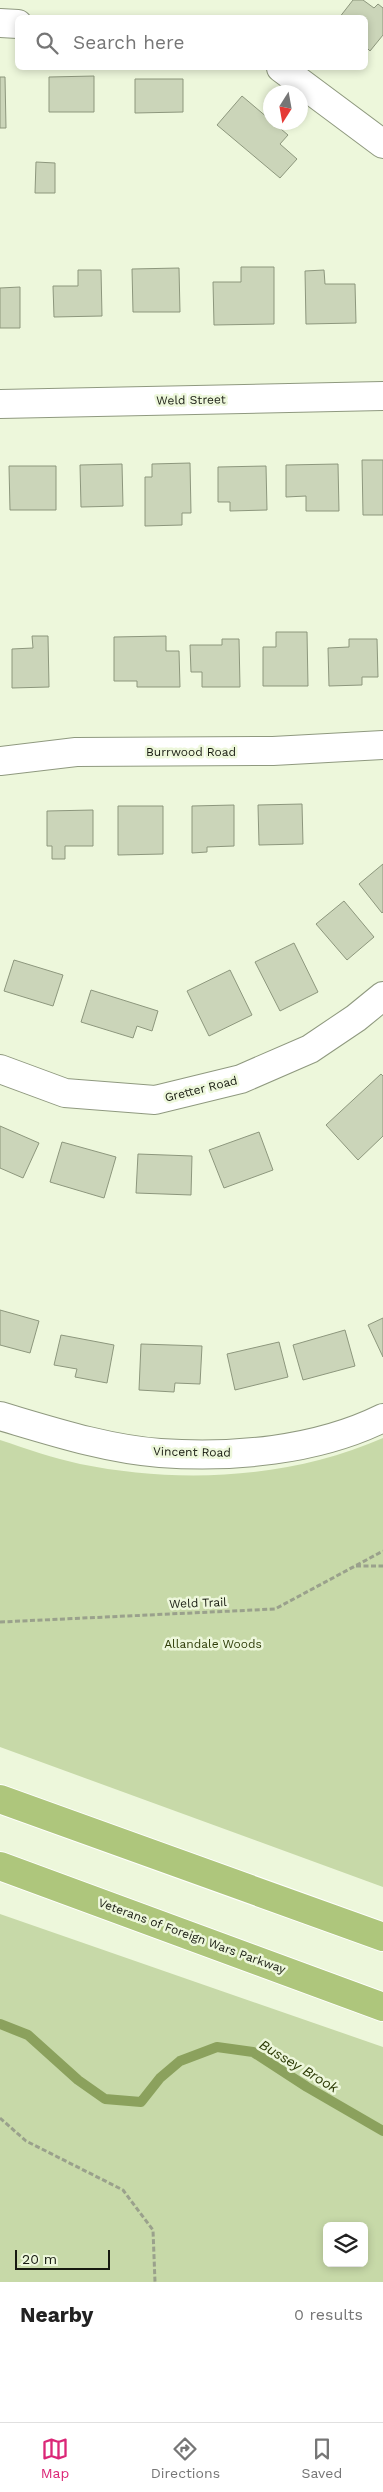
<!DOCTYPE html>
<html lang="en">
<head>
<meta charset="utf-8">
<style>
	body { margin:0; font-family:"Work Sans",sans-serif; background:#f6f6f6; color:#222 }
	.controls { position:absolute; right:15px; bottom:15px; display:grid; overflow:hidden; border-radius:8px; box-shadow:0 2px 8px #0003 }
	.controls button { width:45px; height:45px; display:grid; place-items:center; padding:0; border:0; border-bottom:1px solid #e0e0e0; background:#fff; color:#222; font:25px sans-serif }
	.compass { position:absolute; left:263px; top:85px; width:45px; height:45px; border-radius:50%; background:#fff; box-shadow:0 2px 8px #0003; rotate:191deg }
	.scale { position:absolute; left:15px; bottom:12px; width:95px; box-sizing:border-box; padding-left:5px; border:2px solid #171a10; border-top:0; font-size:14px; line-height:18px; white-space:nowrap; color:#171a10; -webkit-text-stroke:4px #edf7db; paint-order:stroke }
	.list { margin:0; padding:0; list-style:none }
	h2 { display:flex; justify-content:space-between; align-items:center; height:65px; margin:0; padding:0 20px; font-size:21px }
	h2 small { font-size:16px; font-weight:400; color:#767676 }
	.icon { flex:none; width:28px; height:28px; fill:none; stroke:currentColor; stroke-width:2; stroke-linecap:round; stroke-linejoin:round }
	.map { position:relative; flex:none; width:383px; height:2282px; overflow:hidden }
	.search { position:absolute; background:#fff; box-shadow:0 2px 8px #0003; left:15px; right:15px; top:15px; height:55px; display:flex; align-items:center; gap:12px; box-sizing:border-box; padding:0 18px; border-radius:8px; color:#767676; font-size:19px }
	.sheet { height:140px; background:#fff }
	nav { display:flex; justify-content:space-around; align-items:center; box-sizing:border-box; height:70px; border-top:1px solid #e0e0e0; background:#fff; font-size:14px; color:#767676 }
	nav a { display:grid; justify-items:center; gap:2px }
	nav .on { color:#db2777 }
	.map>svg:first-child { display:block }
</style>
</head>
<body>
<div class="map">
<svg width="383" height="2282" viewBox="0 0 383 2282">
	<rect width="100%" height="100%" fill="#edf7db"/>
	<g fill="#c7d9a8" fill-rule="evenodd">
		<path d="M383,1438V1887L0,1747V1440C27,1449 53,1458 80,1464C179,1484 290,1479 383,1438Z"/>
		<path d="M0,1914L383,2047V2282H0ZM327,2226H364V2263H327Z"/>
	</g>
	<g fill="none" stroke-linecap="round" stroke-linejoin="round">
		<path stroke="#8ba15d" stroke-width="10" d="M0,2024L28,2035L78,2080L105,2099L141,2102L160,2078L180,2061L217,2047L253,2052L307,2087L383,2131"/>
	</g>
	<g fill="#cbd5b9" stroke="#8d977d">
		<path d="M353,0H363L374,8L378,4L383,8V35L370,51L366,47V18H339Z"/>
		<path d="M94,76V112H49V77Z"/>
		<path d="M0,77H5L6,128H0Z"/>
		<path d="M135,79H183V112L135,113Z"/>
		<path d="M242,96L288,135L280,144L297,159L280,178L217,125Z"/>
		<path d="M36,162L55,163V193H35Z"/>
		<path d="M241,267H274V324L214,325L213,282H241Z"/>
		<path d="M179,268L180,312H133L132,269Z"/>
		<path d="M78,270H101L102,316L54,317L53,286H78Z"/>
		<path d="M324,270L325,284H355L356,323L306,324L305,271Z"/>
		<path d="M20,287V328H0V288Z"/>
		<path d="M362,460H383V515H363Z"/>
		<path d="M190,463L191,513H182V525L145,526V477H152V464Z"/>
		<path d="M122,464L123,506L81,507L80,465Z"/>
		<path d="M338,464L339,511H306V496L286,497V465Z"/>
		<path d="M9,466H56V510H10Z"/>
		<path d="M266,466L267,510L230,511V502H218V467Z"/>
		<path d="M276,632H307L308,686H263V647H276Z"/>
		<path d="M32,636H48L49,687L12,688V649L33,648Z"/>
		<path d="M166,636V651H179L180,687H137V681H114V637Z"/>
		<path d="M222,639H239L240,687H202V672H191L190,645H222Z"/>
		<path d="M349,639H377L378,677H362V685L329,686L328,648L349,647Z"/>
		<path d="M302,804L303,844L259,845L258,805Z"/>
		<path d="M234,805V846L207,847V852L192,853V806Z"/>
		<path d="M118,806H163V854L118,855Z"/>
		<path d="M93,810V846H65V859H52V846H47V811Z"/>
		<path d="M383,864V912L382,913L359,884Z"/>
		<path d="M344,901L374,937L347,960L316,924Z"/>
		<path d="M294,943L318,992L280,1011L255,962Z"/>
		<path d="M14,960L63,975L53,1006L4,991Z"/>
		<path d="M230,970L252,1015L209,1036L187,991Z"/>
		<path d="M91,990L158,1011L152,1031L137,1026L133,1038L81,1022Z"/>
		<path d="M381,1074L383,1076V1136L358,1160L326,1125Z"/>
		<path d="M0,1126L39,1143L23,1178L0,1168Z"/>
		<path d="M259,1132L273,1170L224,1188L209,1150Z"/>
		<path d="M62,1142L116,1157L104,1198L50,1182Z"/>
		<path d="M138,1154L192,1156L191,1195L136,1193Z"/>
		<path d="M0,1310L39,1321L30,1353L0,1345Z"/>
		<path d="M383,1318V1357L368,1325Z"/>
		<path d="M345,1330L355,1366L303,1380L293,1345Z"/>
		<path d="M61,1335L114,1345L107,1383L75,1377L77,1369L54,1365Z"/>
		<path d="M279,1342L288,1377L235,1390L227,1354Z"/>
		<path d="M141,1344L202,1346L200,1384L175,1383L174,1392L139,1390Z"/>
	</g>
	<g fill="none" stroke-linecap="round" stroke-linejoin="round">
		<g stroke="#8f997f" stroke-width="30">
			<g id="minor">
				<path d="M0,23L18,24"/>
				<path d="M281,68L383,144"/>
				<path d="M0,761L76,752L273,751L383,745"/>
				<path d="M0,1069L65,1093L155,1100L241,1079L310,1049L356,1018L383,996"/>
				<path d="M0,1416C51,1431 106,1449 160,1453C233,1458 316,1451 383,1418"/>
			</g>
		</g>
		<g stroke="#8f997f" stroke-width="30">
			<path id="tertiary" d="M0,404L383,396"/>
		</g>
		<g stroke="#fff" stroke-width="30">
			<g id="trunk">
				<path d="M0,1799L383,1937"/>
				<path d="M0,1866L383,2007"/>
			</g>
		</g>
		<g stroke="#9aa18c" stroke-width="3" stroke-dasharray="5 2.5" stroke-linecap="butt">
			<path d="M356,1566H383"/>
			<path d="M0,1622L275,1609L383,1551"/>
			<path d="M0,2118L26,2141L123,2190L153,2230L155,2282"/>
		</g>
		<use href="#minor" stroke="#fff" stroke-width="28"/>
		<use href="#tertiary" stroke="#fff" stroke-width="28"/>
		<use href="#trunk" stroke="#aec67c" stroke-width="28"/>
	</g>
	<g text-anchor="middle" stroke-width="5" stroke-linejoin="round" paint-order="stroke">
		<g font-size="12" fill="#171a10" stroke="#edf7db">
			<text transform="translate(191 400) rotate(-1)" y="4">Weld Street</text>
			<text x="191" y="756">Burrwood Road</text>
			<text transform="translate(201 1089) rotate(-14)" y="4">Gretter Road</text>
			<text transform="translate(192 1452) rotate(1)" y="4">Vincent Road</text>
			<text transform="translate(198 1603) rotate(-2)" y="4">Weld Trail</text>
			<text transform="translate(192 1936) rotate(20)" y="4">Veterans of Foreign Wars Parkway</text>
		</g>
		<g font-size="12" fill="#2e3c07" stroke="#edf7db">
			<text x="213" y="1648">Allandale Woods</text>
		</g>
		<g font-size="14" font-style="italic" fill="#2c3a05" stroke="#edf7db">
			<text transform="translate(299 2066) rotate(31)" y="5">Bussey Brook</text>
		</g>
	</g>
</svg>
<div class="controls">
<button><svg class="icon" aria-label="layers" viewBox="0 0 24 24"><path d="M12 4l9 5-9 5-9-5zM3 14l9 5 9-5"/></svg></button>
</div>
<svg class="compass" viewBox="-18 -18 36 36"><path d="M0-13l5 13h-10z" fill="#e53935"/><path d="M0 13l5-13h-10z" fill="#767676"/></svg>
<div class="scale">20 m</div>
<div class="search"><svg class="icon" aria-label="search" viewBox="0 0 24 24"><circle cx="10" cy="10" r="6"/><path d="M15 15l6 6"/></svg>Search here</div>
</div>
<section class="sheet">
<h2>Nearby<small>0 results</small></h2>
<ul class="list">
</ul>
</section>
<nav>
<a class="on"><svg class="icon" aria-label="map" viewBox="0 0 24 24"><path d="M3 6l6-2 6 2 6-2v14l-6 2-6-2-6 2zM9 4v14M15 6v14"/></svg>Map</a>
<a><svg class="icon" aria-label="directions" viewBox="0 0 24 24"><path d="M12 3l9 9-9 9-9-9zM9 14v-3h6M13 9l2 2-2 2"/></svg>Directions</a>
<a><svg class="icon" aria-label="saved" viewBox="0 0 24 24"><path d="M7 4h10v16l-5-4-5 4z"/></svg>Saved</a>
</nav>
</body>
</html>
